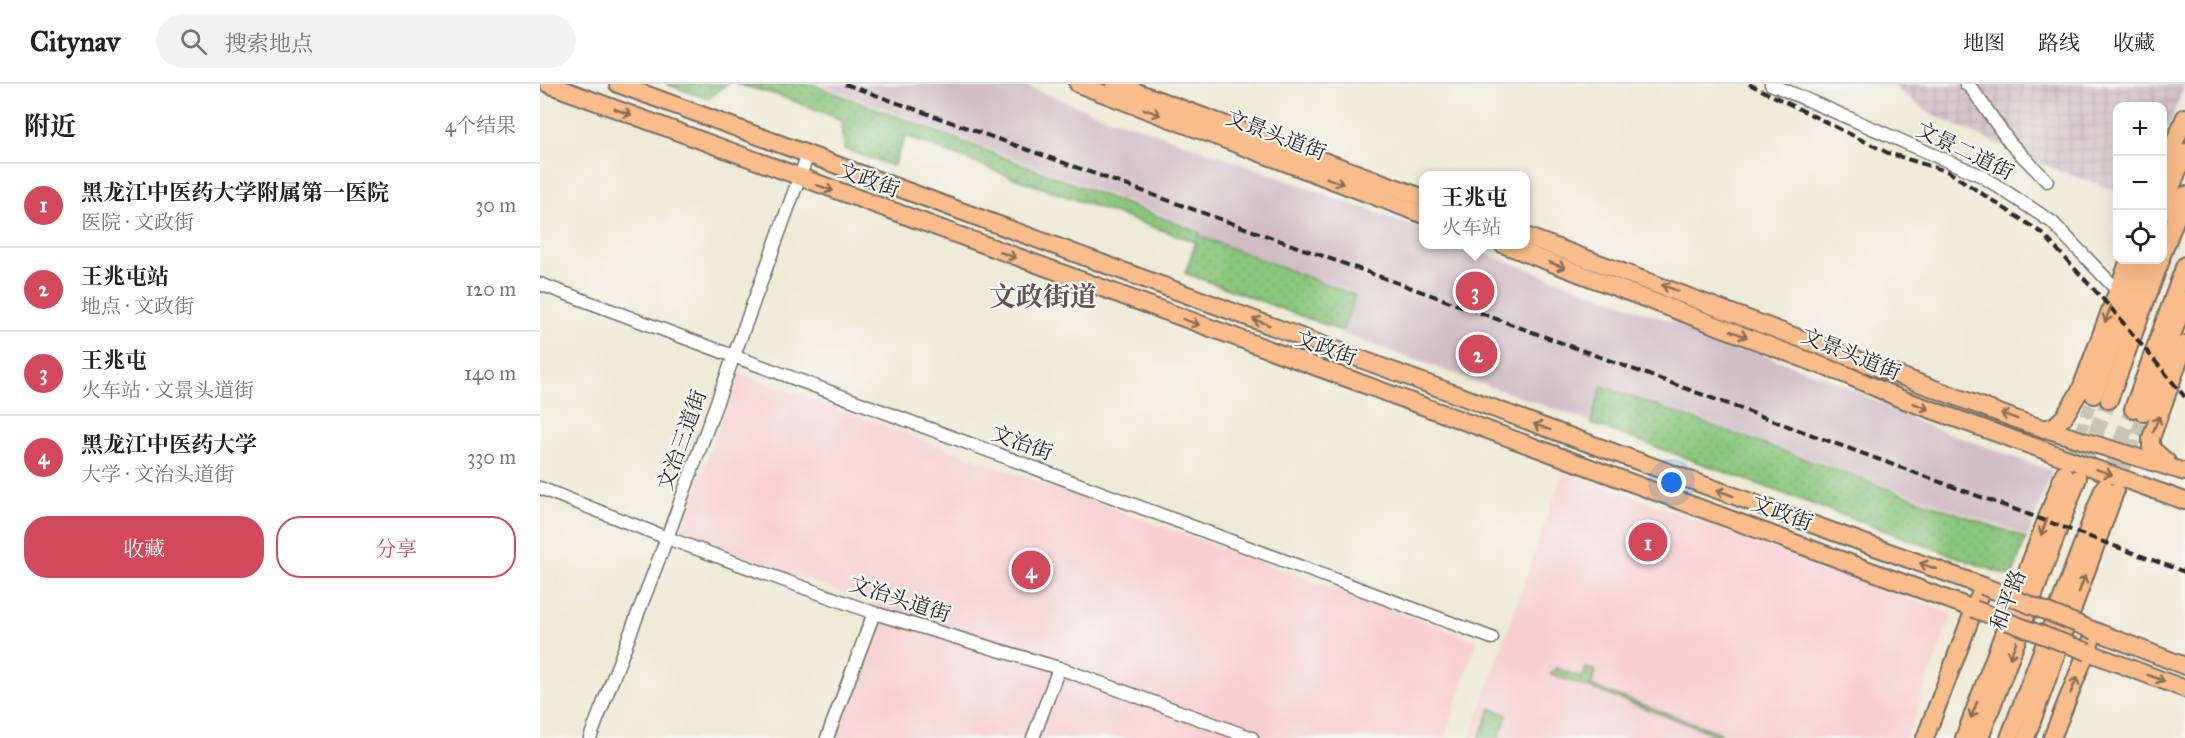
<!DOCTYPE html>
<html lang="zh">
<head>
<meta charset="utf-8">
<style>
	body { margin:0; font-family:"IM FELL Great Primer","Noto Serif SC",serif; background:#f2f2f2; color:#202124 }
	.controls { position:absolute; right:18px; top:18px; display:grid; overflow:hidden; border-radius:12px; box-shadow:0 6px 24px #0002 }
	.controls button { width:54px; height:54px; display:grid; place-items:center; padding:0; border:0; border-bottom:2px solid #e0e0e0; background:#fff; color:#202124; font:30px sans-serif }
	.you { position:absolute; left:1132px; top:399px; width:21px; height:21px; margin:-15px; border:4px solid #fff; border-radius:50%; background:#1a73e8; box-shadow:0 0 0 9px #1a73e833 }
	.badge { display:grid; place-items:center; width:39px; height:39px; border-radius:50%; background:#d1495b; color:#fff; font-size:20px; font-weight:700 }
	.pin { position:absolute; translate:-50% -50%; border:3px solid #fff; box-shadow:0 2px 6px #0006 }
	.popup { position:absolute; left:879px; top:87px; width:111px; height:78px; box-sizing:border-box; display:grid; place-content:center; border-radius:12px; background:#fff; filter:drop-shadow(0 2px 4px #0005); font-size:20px; white-space:nowrap; color:#757577 }
	.popup b { font-size:22px; color:#202124 }
	.popup::after { content:''; position:absolute; left:50%; top:100%; margin-left:-12px; border:12px solid transparent; border-top-color:#fff }
	.list { margin:0; padding:0; list-style:none }
	h2 { display:flex; justify-content:space-between; align-items:center; height:78px; margin:0; padding:0 24px; font-size:26px }
	h2 small { font-size:20px; font-weight:400; color:#757577 }
	.list li { display:grid; grid-template-columns:39px 1fr auto; gap:18px; align-items:center; box-sizing:border-box; height:84px; padding:0 24px; border-top:2px solid #e0e0e0 }
	.list b { display:block; font-size:22px; white-space:nowrap }
	.list p { margin:0; font-size:20px; white-space:nowrap; color:#757577 }
	.list em { font-size:20px; font-style:normal; color:#757577 }
	.actions { display:flex; gap:12px; padding:18px 24px }
	.actions a { flex:1; padding:14px 0; border:2px solid #d1495b; border-radius:24px; text-align:center; font-size:21px; color:#d1495b }
	.actions .main { background:#d1495b; color:#fff }
	.icon { flex:none; width:33px; height:33px; fill:none; stroke:currentColor; stroke-width:2; stroke-linecap:round; stroke-linejoin:round }
	.map { position:relative; flex:none; width:1645px; height:654px; overflow:hidden }
	header { display:flex; align-items:center; gap:36px; box-sizing:border-box; height:84px; padding:0 30px; background:#fff; border-bottom:2px solid #e0e0e0 }
	header strong { font-size:28px }
	nav { display:flex; gap:33px; margin-inline-start:auto; font-size:21px }
	.search { width:420px; height:54px; background:#f2f2f2; display:flex; align-items:center; gap:15px; box-sizing:border-box; padding:0 21px; border-radius:33px; color:#757577; font-size:22px }
	main { display:flex }
	aside { flex:1; background:#fff }
	.map>svg:first-child { display:block }
</style>
</head>
<body>
<header>
<strong>Citynav</strong>
<div class="search"><svg class="icon" aria-label="search" viewBox="0 0 24 24"><circle cx="10" cy="10" r="6"/><path d="M15 15l6 6"/></svg>搜索地点</div>
<nav><a>地图</a><a>路线</a><a>收藏</a></nav>
</header>
<main>
<aside>
<h2>附近<small>4个结果</small></h2>
<ul class="list">
<li><span class="badge">1</span><div><b>黑龙江中医药大学附属第一医院</b><p>医院 · 文政街</p></div><em>30 m</em></li>
<li><span class="badge">2</span><div><b>王兆屯站</b><p>地点 · 文政街</p></div><em>120 m</em></li>
<li><span class="badge">3</span><div><b>王兆屯</b><p>火车站 · 文景头道街</p></div><em>140 m</em></li>
<li><span class="badge">4</span><div><b>黑龙江中医药大学</b><p>大学 · 文治头道街</p></div><em>330 m</em></li>
</ul>
<div class="actions"><a class="main">收藏</a><a>分享</a></div>
</aside>
<div class="map">
<svg width="1645" height="654" viewBox="0 0 1645 654">
	<defs>
		<pattern id="industrial-grid" width="8" height="8" patternUnits="userSpaceOnUse" patternTransform="scale(1.5)"><rect width="8" height="8" fill="#d2bdc5"/><path d="M0 4h8M4 0v8" fill="none" stroke="#b4a3a9"/></pattern>
		<pattern id="green-dots" width="8" height="8" patternUnits="userSpaceOnUse" patternTransform="scale(1.5)"><rect width="8" height="8" fill="#89c57b"/><path d="M2 2h.1M6 6h.1" fill="none" stroke="#76a96a" stroke-width="1.8" stroke-linecap="round"/></pattern>
	</defs>
	<rect width="100%" height="100%" fill="#f6f6f2"/>
	<filter id="ink" filterUnits="userSpaceOnUse"><feTurbulence type="fractalNoise" baseFrequency=".0167" numOctaves="2"/><feDisplacementMap in="SourceGraphic" scale="12" xChannelSelector="R" yChannelSelector="G"/><feConvolveMatrix kernelMatrix="1 2 1 2 8 2 1 2 1" color-interpolation-filters="sRGB"/></filter>
	<filter id="wash" filterUnits="userSpaceOnUse"><feTurbulence type="fractalNoise" baseFrequency=".008" numOctaves="4" result="noise"/><feDisplacementMap in="SourceGraphic" scale="24" xChannelSelector="R" yChannelSelector="G"/><feGaussianBlur stdDeviation="1.35" result="paint"/><feColorMatrix in="noise" values="0 0 0 0 0 0 0 0 0 0 0 0 0 0 0 0 0 1.4 0 .05"/><feComposite in="paint" operator="in"/></filter>
	<g filter="url(#wash)">
		<rect width="100%" height="100%" fill="#efead5"/>
		<g fill="#f7cfd0">
			<path d="M199,289L937,557L905,654H293L342,523L140,450Z"/>
			<path d="M1023,387L1412,530L1367,654H930Z"/>
		</g>
		<path fill="url(#industrial-grid)" d="M1351,0H1645L1623,56L1622,22H1578L1577,107L1514,85L1389,29Z"/>
		<path fill="#d2bdc5" d="M280,0H481L568,34L600,43L884,146V160L922,161L1300,299L1380,339L1512,387L1488,452L1062,300L1048,337L802,250L816,209L660,152L662,146Z"/>
		<g fill="url(#green-dots)" stroke="#5a7853" stroke-width="1.5">
			<path d="M126,0H187L168,15Z"/>
			<path d="M196,0H272L660,148L659,152L815,211L802,247L645,189L656,158L474,94L366,52L353,82L304,65L302,36L238,11Z"/>
			<path d="M1062,302L1486,454L1472,493L1050,339Z"/>
			<path d="M1016,584L1042,594L1046,584L1056,587L1051,602L1181,649L1180,652L1011,590Z"/>
			<path d="M951,624L967,631L959,654H939Z"/>
		</g>
	</g>
	<g filter="url(#ink)">
		<g fill="none" stroke-linecap="round" stroke-linejoin="round">
			<g stroke="#c8c4b3" stroke-width="12" stroke-dasharray="12 6" stroke-linecap="butt">
				<path d="M1527,383L1554,311"/>
				<path d="M1578,401L1604,329"/>
			</g>
			<g stroke="#c8c4b3" stroke-width="16" stroke-dasharray="16 8" stroke-linecap="butt">
				<path d="M1538,394L1569,316"/>
				<path d="M1564,403L1593,325"/>
			</g>
			<g stroke="#706e66" stroke-width="15">
				<g id="minor">
					<path d="M1231,0L1442,92L1512,138L1577,206"/>
					<path d="M1426,0L1432,5L1470,59L1507,97"/>
					<path d="M0,200L952,554"/>
					<path d="M0,404L127,454L334,529L519,584L712,654"/>
					<path d="M50,654L127,454L268,70"/>
					<path d="M287,654L334,529"/>
					<path d="M493,654L519,584"/>
				</g>
			</g>
			<g stroke="#706e66" stroke-width="20">
				<g id="major">
					<path d="M8,0L1434,525"/>
					<path d="M78,0L1023,350L1443,502L1385,654"/>
					<path d="M538,0L884,131"/>
					<path d="M575,0L884,114"/>
					<path d="M1622,90L1645,33"/>
					<path d="M1622,128L1645,68"/>
					<path d="M986,152L1486,339L1645,388"/>
					<path d="M962,160L1309,292L1359,314L1645,417"/>
					<path d="M1622,171L1645,111"/>
					<path d="M1554,311L1605,176"/>
					<path d="M1569,316L1621,176"/>
					<path d="M1593,325L1645,181"/>
					<path d="M1604,329L1645,216"/>
					<path d="M1504,345L1514,342L1524,333L1540,307L1589,176"/>
					<path d="M1627,378L1611,364V354L1645,260"/>
					<path d="M1548,568L1645,605"/>
					<path d="M1424,654L1524,389"/>
					<path d="M1440,654L1538,394"/>
					<path d="M1469,654L1564,403"/>
					<path d="M1486,654L1575,408"/>
					<path d="M1512,654L1555,547L1645,582"/>
				</g>
			</g>
			<use href="#minor" stroke="#fff" stroke-width="12"/>
			<use href="#major" stroke="#f9bc8a" stroke-width="16"/>
			<g stroke="#2b2b2b" stroke-width="4" stroke-dasharray="9 4.5" stroke-linecap="butt">
				<path d="M305,0L905,216L1645,488"/>
				<path d="M1209,0L1348,69L1409,88L1502,149L1570,223L1645,313"/>
			</g>
			<g stroke="#706e66" stroke-width="20" stroke-linecap="butt">
				<g id="major-bridge">
					<path d="M1443,502L1555,547"/>
					<path d="M1434,525L1548,568"/>
				</g>
			</g>
			<use href="#major-bridge" stroke="#f9bc8a" stroke-width="16"/>
		</g>
		<defs><path id="oneway-shaft" d="M-6 0H5M1.5-3L5.5 0L1.5 3" fill="none" stroke-width="1.6" stroke-linecap="round" stroke-linejoin="round" transform="scale(1.5)"/></defs>
		<g stroke="#886c56">
			<use href="#oneway-shaft" transform="translate(83 28) rotate(21)"/>
			<use href="#oneway-shaft" transform="translate(612 28) rotate(21)"/>
			<use href="#oneway-shaft" transform="translate(795 97) rotate(21)"/>
			<use href="#oneway-shaft" transform="translate(285 104) rotate(20)"/>
			<use href="#oneway-shaft" transform="translate(468 171) rotate(20)"/>
			<use href="#oneway-shaft" transform="translate(1017 181) rotate(21)"/>
			<use href="#oneway-shaft" transform="translate(1130 204) rotate(-160)"/>
			<use href="#oneway-shaft" transform="translate(1568 230) rotate(110)"/>
			<use href="#oneway-shaft" transform="translate(651 238) rotate(20)"/>
			<use href="#oneway-shaft" transform="translate(721 238) rotate(-160)"/>
			<use href="#oneway-shaft" transform="translate(1199 250) rotate(21)"/>
			<use href="#oneway-shaft" transform="translate(1381 322) rotate(20)"/>
			<use href="#oneway-shaft" transform="translate(1469 332) rotate(-159)"/>
			<use href="#oneway-shaft" transform="translate(1616 340) rotate(-68)"/>
			<use href="#oneway-shaft" transform="translate(1002 343) rotate(-160)"/>
			<use href="#oneway-shaft" transform="translate(1564 388) rotate(20)"/>
			<use href="#oneway-shaft" transform="translate(1185 409) rotate(-160)"/>
			<use href="#oneway-shaft" transform="translate(1504 443) rotate(111)"/>
			<use href="#oneway-shaft" transform="translate(1388 482) rotate(-160)"/>
			<use href="#oneway-shaft" transform="translate(1542 500) rotate(-70)"/>
			<use href="#oneway-shaft" transform="translate(1473 566) rotate(111)"/>
			<use href="#oneway-shaft" transform="translate(1616 594) rotate(21)"/>
			<use href="#oneway-shaft" transform="translate(1534 601) rotate(-67)"/>
			<use href="#oneway-shaft" transform="translate(1434 626) rotate(111)"/>
		</g>
	</g>
	<g text-anchor="middle" stroke-width="4.5" stroke-linejoin="round" paint-order="stroke">
		<g font-size="21" fill="#2b2b2b" stroke="#f6f6f2">
			<text transform="translate(736 51) rotate(21)" y="7">文景头道街</text>
			<text transform="translate(1425 67) rotate(26)" y="7">文景二道街</text>
			<text transform="translate(329 96) rotate(20)" y="7">文政街</text>
			<text transform="translate(786 264) rotate(20)" y="7">文政街</text>
			<text transform="translate(1311 270) rotate(22)" y="7">文景头道街</text>
			<text transform="translate(142 356) rotate(-70)" y="7">文治三道街</text>
			<text transform="translate(482 359) rotate(20)" y="7">文治街</text>
			<text transform="translate(1242 429) rotate(20)" y="7">文政街</text>
			<text transform="translate(360 515) rotate(18)" y="7">文治头道街</text>
			<text transform="translate(1468 516) rotate(-69)" y="7">和平路</text>
		</g>
		<g font-size="27" font-weight="bold" fill="#645151" stroke="#f6f6f2">
			<text x="503" y="222">文政街道</text>
		</g>
	</g>
</svg>
<div class="controls">
<button>+</button>
<button>−</button>
<button><svg class="icon" aria-label="locate" viewBox="0 0 24 24"><circle cx="12" cy="12" r="6"/><path d="M12 2v4M12 18v4M2 12h4M18 12h4"/></svg></button>
</div>
<div class="you"></div>
<div class="pin badge" style="left:1108px;top:458px">1</div>
<div class="pin badge" style="left:938px;top:270px">2</div>
<div class="pin badge" style="left:935px;top:207px">3</div>
<div class="popup"><b>王兆屯</b>火车站</div>
<div class="pin badge" style="left:491px;top:486px">4</div>
</div>
</main>
</body>
</html>
